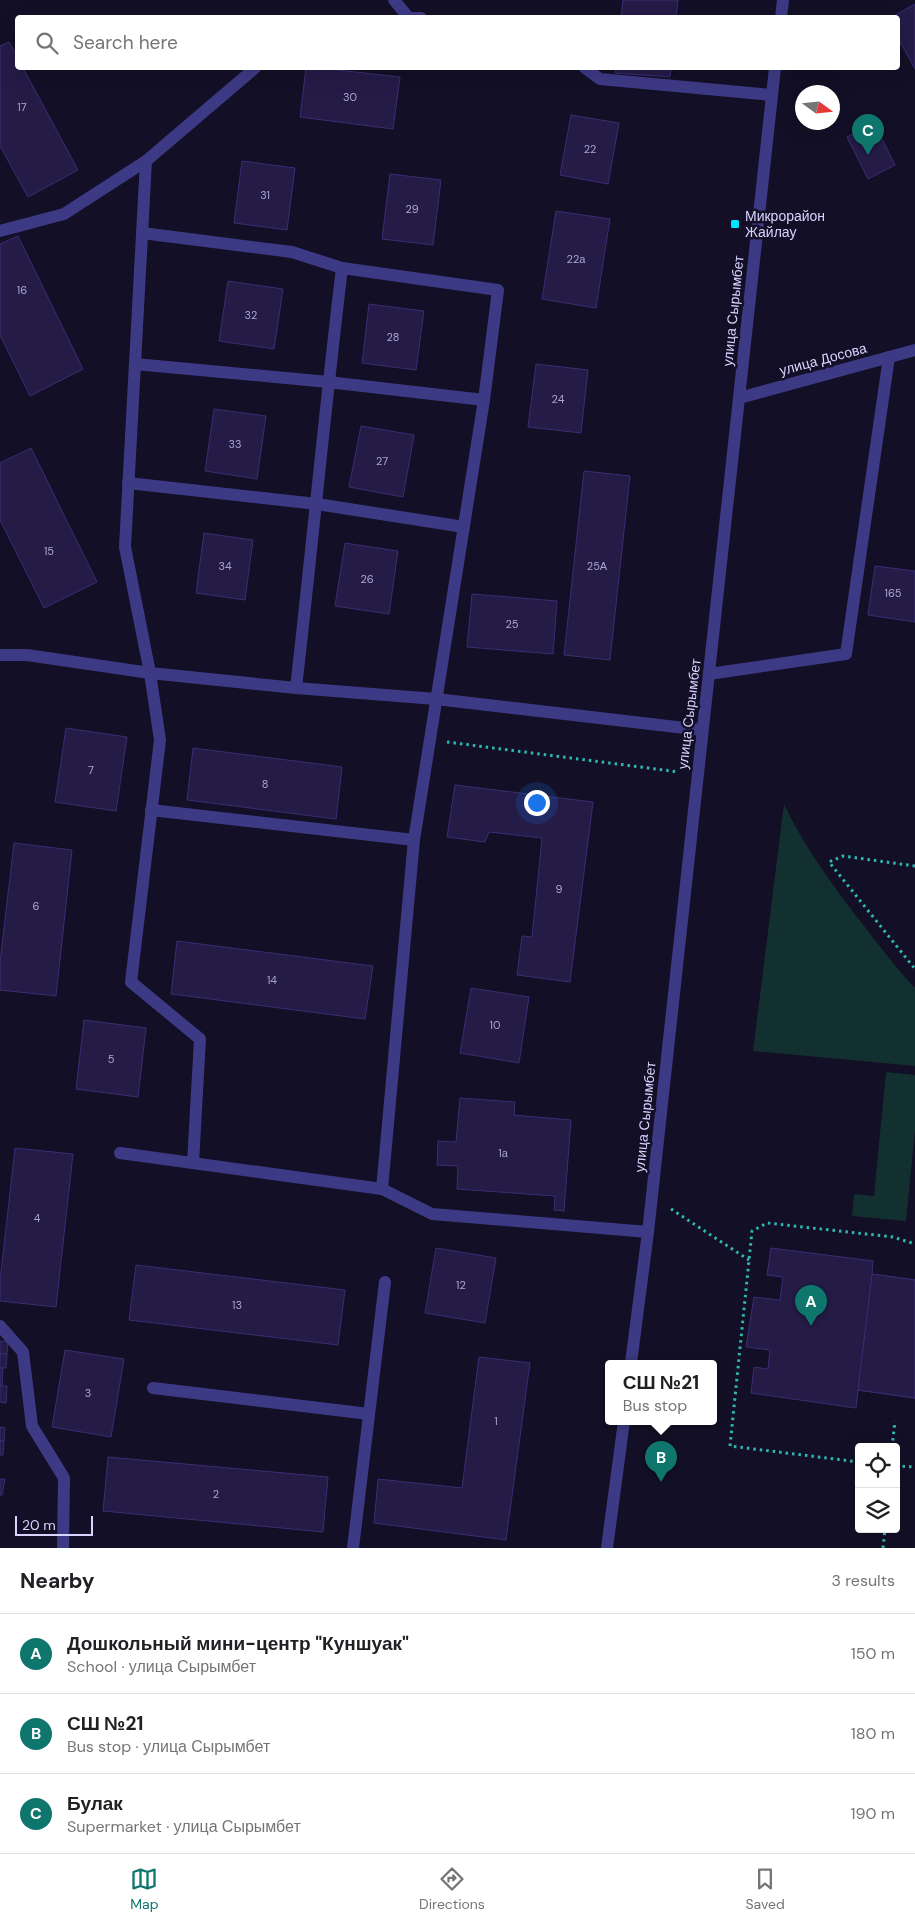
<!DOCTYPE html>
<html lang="en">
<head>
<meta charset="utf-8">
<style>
	body { margin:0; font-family:"DM Sans",sans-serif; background:#f2f2f2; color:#202124 }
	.controls { position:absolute; right:15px; bottom:15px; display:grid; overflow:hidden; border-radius:5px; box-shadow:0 5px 20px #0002 }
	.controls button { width:45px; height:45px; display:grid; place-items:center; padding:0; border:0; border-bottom:1px solid #e0e0e0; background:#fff; color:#202124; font:25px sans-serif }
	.compass { position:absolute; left:795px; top:85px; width:45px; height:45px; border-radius:50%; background:#fff; box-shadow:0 5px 20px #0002; rotate:105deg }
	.scale { position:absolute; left:15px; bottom:12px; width:78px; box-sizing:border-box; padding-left:5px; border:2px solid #d9d4ff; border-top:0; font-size:14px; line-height:18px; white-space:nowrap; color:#d9d4ff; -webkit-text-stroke:4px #130f26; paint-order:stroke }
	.you { position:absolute; left:536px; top:802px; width:18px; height:18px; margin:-12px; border:4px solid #fff; border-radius:50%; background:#1a73e8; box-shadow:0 0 0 8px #1a73e833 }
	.badge { display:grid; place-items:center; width:32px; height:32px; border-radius:50%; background:#0f766e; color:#fff; font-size:16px; font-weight:700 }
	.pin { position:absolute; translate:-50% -41px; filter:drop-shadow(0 1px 2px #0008) }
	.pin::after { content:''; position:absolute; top:26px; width:18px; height:15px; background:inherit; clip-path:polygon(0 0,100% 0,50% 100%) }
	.popup { position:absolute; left:605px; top:1360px; width:112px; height:65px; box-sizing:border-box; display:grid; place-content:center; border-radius:5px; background:#fff; filter:drop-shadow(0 1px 4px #0005); font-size:16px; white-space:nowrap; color:#757577 }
	.popup b { font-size:19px; color:#202124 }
	.popup::after { content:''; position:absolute; left:50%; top:100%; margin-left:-10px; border:10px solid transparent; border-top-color:#fff }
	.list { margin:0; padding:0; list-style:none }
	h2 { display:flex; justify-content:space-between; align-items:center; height:65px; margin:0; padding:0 20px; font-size:21px }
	h2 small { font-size:16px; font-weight:400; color:#757577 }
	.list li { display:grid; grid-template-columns:32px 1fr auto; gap:15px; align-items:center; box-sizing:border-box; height:80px; padding:0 20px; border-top:1px solid #e0e0e0 }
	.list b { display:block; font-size:19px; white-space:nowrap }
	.list p { margin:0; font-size:16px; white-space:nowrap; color:#757577 }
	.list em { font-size:16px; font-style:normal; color:#757577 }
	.icon { flex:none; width:28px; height:28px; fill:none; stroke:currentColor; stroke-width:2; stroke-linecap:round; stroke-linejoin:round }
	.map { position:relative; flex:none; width:915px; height:1548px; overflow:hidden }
	.search { position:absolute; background:#fff; box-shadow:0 5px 20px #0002; left:15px; right:15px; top:15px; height:55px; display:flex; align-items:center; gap:12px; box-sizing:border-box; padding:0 18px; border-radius:5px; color:#757577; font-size:19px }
	.sheet { height:305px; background:#fff }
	nav { display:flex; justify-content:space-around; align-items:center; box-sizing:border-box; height:70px; border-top:1px solid #e0e0e0; background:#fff; font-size:14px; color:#757577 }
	nav a { display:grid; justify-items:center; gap:2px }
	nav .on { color:#0f766e }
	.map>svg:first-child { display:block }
</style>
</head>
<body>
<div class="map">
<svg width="915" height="1548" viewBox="0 0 915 1548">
	<rect width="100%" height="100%" fill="#130f26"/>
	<g fill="#12302f">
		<path d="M784,804C804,846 829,880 857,917C876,941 894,966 915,988V1066L753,1051Z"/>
		<path d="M886,1072L915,1075V1130L906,1221L852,1216L854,1194L874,1196Z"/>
	</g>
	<g fill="#241b47" stroke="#3b2d73">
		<path d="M623,0H678L676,18H621Z"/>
		<path d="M915,4V69L898,38V18H890Z"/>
		<path d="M9,42L18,58V68H23L78,170L28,197L0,146V46Z"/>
		<path d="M306,68H321L400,77L393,129L300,117Z"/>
		<path d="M616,68H671L670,77L615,73Z"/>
		<path d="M571,115L619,123L608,184L560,175Z"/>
		<path d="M874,123L895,165L868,179L847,137Z"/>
		<path d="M242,161L295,168L287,230L234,223Z"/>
		<path d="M390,174L441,180L433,245L382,239Z"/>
		<path d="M556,211L610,219L596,308L542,299Z"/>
		<path d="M18,236L83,369L30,396L0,335V244Z"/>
		<path d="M228,281L283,289L274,349L219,341Z"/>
		<path d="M369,304L424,311L416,370L362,363Z"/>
		<path d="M536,364L588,370L581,433L528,427Z"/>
		<path d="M214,409L266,416L257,479L205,471Z"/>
		<path d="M361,426L414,435L403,497L349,487Z"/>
		<path d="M31,448L97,582L44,608L0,520V463Z"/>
		<path d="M584,471L630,476L610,660L564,655Z"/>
		<path d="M204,533L253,540L245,600L196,593Z"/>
		<path d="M345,543L398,551L389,614L335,606Z"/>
		<path d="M875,566L915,571V622L868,615Z"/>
		<path d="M472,594L557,601L553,654L467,647Z"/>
		<path d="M66,728L127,737L116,811L55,802Z"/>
		<path d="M193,748L342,767L336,819L187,800Z"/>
		<path d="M455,785L593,802L570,982L517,975L522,936L532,937L542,838L489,832L485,842L447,837Z"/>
		<path d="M14,843L72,850L56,996L0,990V962Z"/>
		<path d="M177,941L373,966L365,1019L171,994Z"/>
		<path d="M471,988L529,997L519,1063L460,1053Z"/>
		<path d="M84,1020L146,1028L138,1097L76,1089Z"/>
		<path d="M460,1098L515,1102L514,1115L571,1120L564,1211L554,1210L555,1196L457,1189L458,1166L437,1165L438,1141L456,1142Z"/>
		<path d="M15,1148L73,1154L56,1307L0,1301V1281Z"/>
		<path d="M436,1248L496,1258L485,1323L425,1313Z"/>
		<path d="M771,1248L873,1261L872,1274L915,1280V1398L858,1390L856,1408L751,1393L754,1367L768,1369L770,1350L746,1347L754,1297L780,1300L783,1277L767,1275Z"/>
		<path d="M136,1265L345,1290L338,1345L129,1320Z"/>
		<path d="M872,1274L915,1280V1398L858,1390Z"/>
		<path d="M0,1341L8,1342L7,1354H0Z"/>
		<path d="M65,1350L124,1359L111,1437L52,1427Z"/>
		<path d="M0,1354H7L6,1368H0Z"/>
		<path d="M479,1357L530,1363L506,1540L374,1523L378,1479L462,1488Z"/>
		<path d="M0,1368H3L2,1386L0,1385Z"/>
		<path d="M0,1386H7L6,1403L0,1402Z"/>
		<path d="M0,1427L5,1428L4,1441H0Z"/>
		<path d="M0,1441H4L3,1455H0Z"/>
		<path d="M108,1457L328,1477L323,1532L103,1511Z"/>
		<path d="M0,1479H5L2,1495H0Z"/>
	</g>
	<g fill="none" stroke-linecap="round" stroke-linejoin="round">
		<g stroke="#2fb8b0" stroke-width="3" stroke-dasharray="2.5 4" stroke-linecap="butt">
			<path d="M447,742L679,772"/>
			<path d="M915,866L843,856L829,862L915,969"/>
			<path d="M671,1209L749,1260"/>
			<path d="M892,1447L895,1421"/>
			<path d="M859,1462L730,1446L752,1231L767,1223L893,1237L915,1244"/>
			<path d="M896,1466L915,1467"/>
			<path d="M883,1548L885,1529"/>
		</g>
		<g stroke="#3d3a85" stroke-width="12">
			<path d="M394,0L408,17"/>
			<path d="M404,18H421"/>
			<path d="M781,18L783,0"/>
			<path d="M255,68L146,161L125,547L150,673L296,688L436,699L702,730"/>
			<path d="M585,68L600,79L771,95"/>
			<path d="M0,231L64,214L146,161"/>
			<path d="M142,233L292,252L342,268L498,290L484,400L414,840L382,1189L432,1214L648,1232"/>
			<path d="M135,364L328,382L484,400"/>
			<path d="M739,398L915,350"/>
			<path d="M128,483L317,504L464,527"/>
			<path d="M0,655H27L150,673L160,740L131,982L200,1039L193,1163"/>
			<path d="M709,674L846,654L889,357"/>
			<path d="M296,688C312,548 325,408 342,268"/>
			<path d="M151,810L414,840"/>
			<path d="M120,1153L382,1189"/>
			<path d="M0,1326L23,1352L32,1426L64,1478L63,1548"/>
			<path d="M631,1363L648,1232L775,68"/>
			<path d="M153,1388L369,1414"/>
			<path d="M353,1548L385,1282"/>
			<path d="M607,1548L624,1421"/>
		</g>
	</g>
	<rect fill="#00e5ff" stroke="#130f26" stroke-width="2" x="730" y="219" width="10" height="10" rx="2.5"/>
	<g text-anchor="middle" stroke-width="5" stroke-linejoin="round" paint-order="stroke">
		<g font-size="11" fill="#aca6d1">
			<text x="350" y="101">30</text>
			<text x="22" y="111">17</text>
			<text x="590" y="153">22</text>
			<text x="265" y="199">31</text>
			<text x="412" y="213">29</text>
			<text x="576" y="263">22а</text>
			<text x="22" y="294">16</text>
			<text x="251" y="319">32</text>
			<text x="393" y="341">28</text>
			<text x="558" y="403">24</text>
			<text x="235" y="448">33</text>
			<text x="382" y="465">27</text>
			<text x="49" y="555">15</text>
			<text x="225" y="570">34</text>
			<text x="597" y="570">25А</text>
			<text x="367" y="583">26</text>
			<text x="893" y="597">165</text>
			<text x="512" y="628">25</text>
			<text x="91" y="774">7</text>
			<text x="265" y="788">8</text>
			<text x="559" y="893">9</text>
			<text x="36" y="910">6</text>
			<text x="272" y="984">14</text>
			<text x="495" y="1029">10</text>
			<text x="111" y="1063">5</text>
			<text x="503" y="1157">1а</text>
			<text x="37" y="1222">4</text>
			<text x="461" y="1289">12</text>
			<text x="237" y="1309">13</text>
			<text x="88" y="1397">3</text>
			<text x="496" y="1425">1</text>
			<text x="216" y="1498">2</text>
		</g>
		<g font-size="14" fill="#d9d4ff" stroke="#130f26" text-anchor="start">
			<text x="745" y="221">Микрорайон<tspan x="745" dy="16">Жайлау</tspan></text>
		</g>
		<g font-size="14" fill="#d9d4ff" stroke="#130f26">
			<text transform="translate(733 311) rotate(-84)" y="5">улица Сырымбет</text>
			<text transform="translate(823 359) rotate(-15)" y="5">улица Досова</text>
			<text transform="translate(689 714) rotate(-83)" y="5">улица Сырымбет</text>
			<text transform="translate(645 1117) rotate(-84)" y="5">улица Сырымбет</text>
		</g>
	</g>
</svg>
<div class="controls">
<button><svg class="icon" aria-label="locate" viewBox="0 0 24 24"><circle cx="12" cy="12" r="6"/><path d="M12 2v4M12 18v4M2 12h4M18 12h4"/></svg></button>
<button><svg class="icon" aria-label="layers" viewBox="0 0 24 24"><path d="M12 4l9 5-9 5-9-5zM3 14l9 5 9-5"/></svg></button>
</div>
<svg class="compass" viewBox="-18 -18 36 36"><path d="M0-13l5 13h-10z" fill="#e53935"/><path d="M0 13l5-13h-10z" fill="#757577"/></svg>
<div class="scale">20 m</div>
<div class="you"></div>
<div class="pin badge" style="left:811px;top:1326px">A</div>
<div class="pin badge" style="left:661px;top:1482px">B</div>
<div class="popup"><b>СШ №21</b>Bus stop</div>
<div class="pin badge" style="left:868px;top:155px">C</div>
<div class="search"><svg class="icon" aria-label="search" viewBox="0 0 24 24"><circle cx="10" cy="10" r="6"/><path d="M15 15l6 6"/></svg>Search here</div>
</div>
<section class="sheet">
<h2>Nearby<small>3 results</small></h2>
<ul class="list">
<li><span class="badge">A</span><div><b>Дошкольный мини-центр &quot;Куншуак&quot;</b><p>School · улица Сырымбет</p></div><em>150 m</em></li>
<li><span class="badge">B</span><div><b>СШ №21</b><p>Bus stop · улица Сырымбет</p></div><em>180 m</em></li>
<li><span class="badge">C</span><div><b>Булак</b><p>Supermarket · улица Сырымбет</p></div><em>190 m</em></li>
</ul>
</section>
<nav>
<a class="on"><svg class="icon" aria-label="map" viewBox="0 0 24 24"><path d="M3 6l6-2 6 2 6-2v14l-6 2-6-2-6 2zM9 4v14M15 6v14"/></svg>Map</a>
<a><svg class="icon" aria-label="directions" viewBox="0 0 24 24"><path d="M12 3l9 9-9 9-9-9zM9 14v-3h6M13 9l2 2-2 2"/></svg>Directions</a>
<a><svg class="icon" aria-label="saved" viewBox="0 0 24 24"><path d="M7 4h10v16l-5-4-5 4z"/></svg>Saved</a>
</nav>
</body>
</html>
